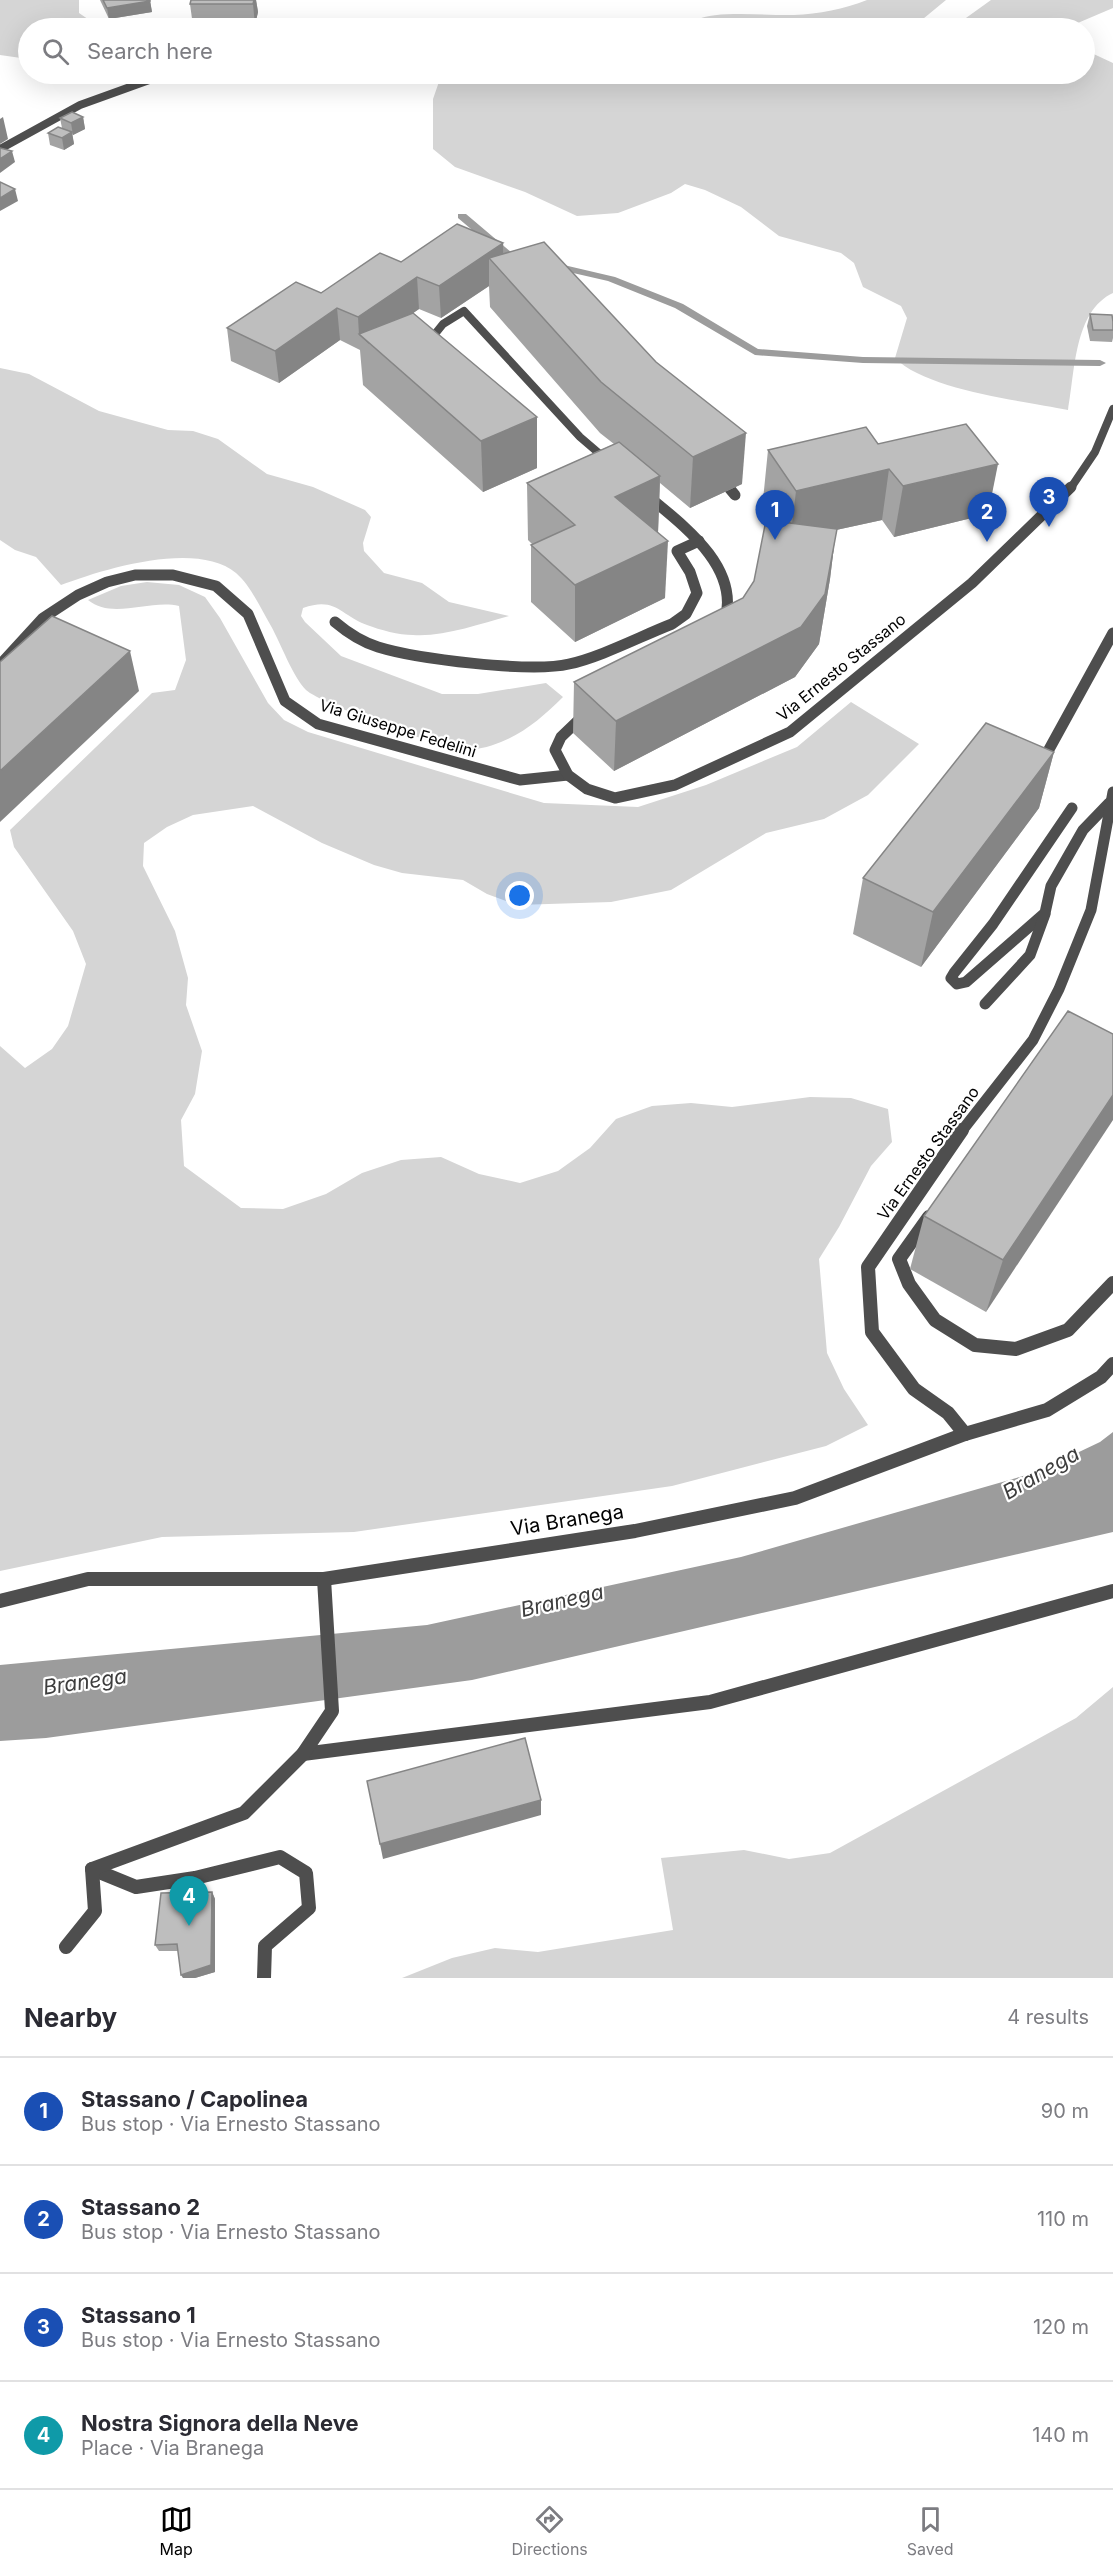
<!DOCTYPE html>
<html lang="en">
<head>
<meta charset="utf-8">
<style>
	body { margin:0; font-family:Inter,sans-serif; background:#f7f7f7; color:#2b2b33 }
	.you { position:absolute; left:520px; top:896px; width:21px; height:21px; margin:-15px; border:4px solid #fff; border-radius:50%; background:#1a73e8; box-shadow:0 0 0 9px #1a73e833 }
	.badge { display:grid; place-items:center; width:39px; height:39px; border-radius:50%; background:#000; color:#fff; font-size:20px; font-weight:700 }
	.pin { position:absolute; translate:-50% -50px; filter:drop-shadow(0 2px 3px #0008) }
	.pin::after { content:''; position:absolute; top:32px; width:21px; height:18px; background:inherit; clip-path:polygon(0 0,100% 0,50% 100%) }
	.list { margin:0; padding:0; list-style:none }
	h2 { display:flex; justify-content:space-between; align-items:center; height:78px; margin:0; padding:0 24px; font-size:26px }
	h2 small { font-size:20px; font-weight:400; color:#7c7c81 }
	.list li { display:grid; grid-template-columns:39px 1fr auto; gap:18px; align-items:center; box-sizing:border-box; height:108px; padding:0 24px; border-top:2px solid #e1e1e2 }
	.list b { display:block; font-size:22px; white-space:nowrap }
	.list p { margin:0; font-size:20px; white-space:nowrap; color:#7c7c81 }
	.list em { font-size:20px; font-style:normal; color:#7c7c81 }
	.icon { flex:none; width:33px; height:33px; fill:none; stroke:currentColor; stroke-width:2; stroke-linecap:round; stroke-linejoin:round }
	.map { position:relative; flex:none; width:1113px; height:1978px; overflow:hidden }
	.search { position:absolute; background:#fff; box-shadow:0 6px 24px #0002; left:18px; right:18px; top:18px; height:66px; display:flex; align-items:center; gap:15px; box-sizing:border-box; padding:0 21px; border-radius:33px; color:#7c7c81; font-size:22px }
	.sheet { height:510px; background:#fff }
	nav { display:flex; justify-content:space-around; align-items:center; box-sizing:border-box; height:84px; border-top:2px solid #e1e1e2; background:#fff; font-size:16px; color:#7c7c81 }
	nav a { display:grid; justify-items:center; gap:3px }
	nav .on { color:#000 }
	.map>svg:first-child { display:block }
</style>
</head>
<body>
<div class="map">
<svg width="1113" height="1978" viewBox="0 0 1113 1978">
	<rect width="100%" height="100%" fill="#fff"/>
	<g fill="#d5d5d5">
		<path d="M0,0H79V13L101,28H28V59L0,55Z"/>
		<path d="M867,0H946L912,28H702L697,20C714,10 772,16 794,15C819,14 844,9 867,0Z"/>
		<path d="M991,0H1113V8L1066,28H952Z"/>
		<path d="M1085,50L1113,63V293C1074,311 1075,372 1068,410C1023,401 926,390 895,358L907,318L901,306L863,287L854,263L841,253L779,236L741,207L705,190L685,184L671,193L618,213L577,216L525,192L455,167L433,149V99L441,76L517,78L539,74H1084Z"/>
		<path d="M0,368L29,374L99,411L168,430L193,431L218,439L267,474L313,487L365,510L371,517L363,543L364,551L384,573L422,583L449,602L509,616C479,624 444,637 413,635C399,635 380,630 367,625C340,615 336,596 303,608L301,616L305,622L341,656L442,694H478L546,683L563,697C537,723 510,745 471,750C452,753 321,704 306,690C293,677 281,644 271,626C261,609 251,586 236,573C197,540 103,569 61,585L36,557L15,550L0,540Z"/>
		<path d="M147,582L179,585L205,597L220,618L268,703L284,720L308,732L544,803L638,807L706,785L797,747L851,702L919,744L868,795L824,819L766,833L671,890L611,902L517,905L487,894L463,880L402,873L374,865L322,843L253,806L193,815L167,827L144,843L143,866L175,931L188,978L186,1005L202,1051L195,1094L181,1120L184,1166L241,1208L283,1209L326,1194L362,1173L401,1160L441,1157L479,1174L520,1183L558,1171L590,1148L616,1119L652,1106L691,1103L732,1107L810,1097L851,1098L888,1109L892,1142L871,1166L839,1227L819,1259L827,1353L844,1389L868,1425L826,1446L672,1486L354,1532L162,1537L0,1571V1046L25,1068L52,1049L68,1026L86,964L73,931L14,847L10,830L152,693L175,690L186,660L179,606C150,599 112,620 88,600L121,586Z"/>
		<path d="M1113,1687V1978H402L452,1958L495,1948L538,1952L673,1930L661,1858L744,1850L789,1859L830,1853L1076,1718Z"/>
	</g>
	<path fill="#9c9c9c" d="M1113,1432V1532L472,1680L46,1738L0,1741V1665L427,1625L741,1557L1037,1472L1100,1442Z"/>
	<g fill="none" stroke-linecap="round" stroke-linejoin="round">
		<g fill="#9c9c9c" fill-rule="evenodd">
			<path d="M458,214H466L512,253L530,259L525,262L504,257L458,218Z"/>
			<path d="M551,262L615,277L683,304L758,349L863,357L1100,360L1106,363L1100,366L863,363L755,355L675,308L608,281L547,267V263Z"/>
		</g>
		<path stroke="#4e4e4e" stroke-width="11" d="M730,489L735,495"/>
		<g stroke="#4e4e4e" stroke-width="14">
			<path d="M929,1217L899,1259L909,1284L935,1320L975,1345L1016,1349L1068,1330L1113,1283"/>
			<path d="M303,1754L710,1702L1113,1591"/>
		</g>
		<g stroke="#4e4e4e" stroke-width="8">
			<path d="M0,149L80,105L166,74"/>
			<path d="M431,339L443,324L464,311L580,437L608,461"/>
			<path d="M1070,489L1095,452L1113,409"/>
		</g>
		<g stroke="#4e4e4e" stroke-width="11">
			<path d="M648,496C684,526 740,567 725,620"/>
			<path d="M335,622C348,633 362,642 378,647C417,659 531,673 569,664C601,657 641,636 672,624L686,614L697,593L690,572L677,551L699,541"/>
			<path d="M0,665L43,618L78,595L107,582L135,575H173L216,586L248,614L285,701L318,724L520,780L568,775"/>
			<path d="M585,714L561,737L555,750L568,775L587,789L615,798L675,785L790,732L972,583L1071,487"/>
			<path d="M1041,764L1113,633"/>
			<path d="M1072,808L993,924L954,973L951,978L957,984L966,982L1045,913L1051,886L1083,830L1109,803"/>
			<path d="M985,1004L1030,955L1045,914"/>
			<path d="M961,1132L1033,1040L1059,989L1091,910L1113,792"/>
		</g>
		<g stroke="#4e4e4e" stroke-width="14">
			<path d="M962,1130L868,1267L872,1332L914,1389L948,1413L965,1434"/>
			<path d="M0,1601L88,1579H324L635,1531L795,1498L965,1434L1047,1410L1101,1377L1113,1364"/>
			<path d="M92,1869L136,1887L195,1878L280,1857L306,1873L309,1908L265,1946L264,1978"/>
			<path d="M66,1947L95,1911L92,1869L244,1813L303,1754L332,1711L324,1579"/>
		</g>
	</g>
	<g fill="#a3a3a3">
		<path d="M100,0H150L152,12L109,19Z"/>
		<path d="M191,0H256L258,12L255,25L193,26L190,4Z"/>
		<path d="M83,117L85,129L73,135L72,134L74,144L64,150L50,145L48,133L62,128L60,118Z"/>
		<path d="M503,243L504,253L742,484L690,508L660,483L658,532L665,598L575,642L531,602V545L532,544L528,540L527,483L614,444L600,433L490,307L489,286L441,318L419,309L413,313L537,468L483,492L363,385L360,350L340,340L279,383L231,361L227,328L401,262Z"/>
		<path d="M1090,314L1113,322V338L1112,342L1090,341L1087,326Z"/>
		<path d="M878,444L988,514L894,537L882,520L836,530L830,579L819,644L795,677L614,771L573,733L574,682L743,598L754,581L777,521L763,500L768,450Z"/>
		<path d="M1054,752L1039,808L921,967L853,934L863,878Z"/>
		<path d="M1113,1034L986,1312L910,1269L924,1216Z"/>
		<path d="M212,1892L215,1899V1972L195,1978H183L178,1951H159L155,1945Z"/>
	</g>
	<g fill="#858585">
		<path d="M254,0H256L258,12L255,25L253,4Z"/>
		<path d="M150,1L152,12L109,19L107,8Z"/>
		<path d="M3,117L8,139L0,144V119Z"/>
		<path d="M83,117L85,129L73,135L71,123Z"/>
		<path d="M72,132L74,144L64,150L62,138Z"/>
		<path d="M12,151L15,162L0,173V159Z"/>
		<path d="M15,189L18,201L0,211V198Z"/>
		<path d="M503,243L504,275L489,258V286L441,318L439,286Z"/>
		<path d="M417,277L419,309L369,344L359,335L358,317Z"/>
		<path d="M337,308L340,340L279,383L275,351Z"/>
		<path d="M537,417V468L483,492L481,441Z"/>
		<path d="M746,433L742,484L690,508L693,457Z"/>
		<path d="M998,464L988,514L894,537L903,486Z"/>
		<path d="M889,469L882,520L836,530L830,579L819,644L795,677L614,771L616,721L801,627L790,541L796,491Z"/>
		<path d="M660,476L658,533L615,497Z"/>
		<path d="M668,541L665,598L575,642V585Z"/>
		<path d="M130,651L139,691L0,822V771Z"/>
		<path d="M1054,752L1039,808L921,967L933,912Z"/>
		<path d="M1113,1095V1120L986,1312L1003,1260Z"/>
		<path d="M541,1800V1815L383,1859L380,1844Z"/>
		<path d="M212,1892L215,1899V1972L195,1978H183L181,1975Z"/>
	</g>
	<g fill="#bebebe" stroke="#858585" stroke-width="1.5">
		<path d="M103,0H150V1L107,8Z"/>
		<path d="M191,0H254L253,4H190Z"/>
		<path d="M72,112L83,117L71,123L60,118Z"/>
		<path d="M58,127L72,132L62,138L48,133Z"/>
		<path d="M0,148L12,151L0,159Z"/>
		<path d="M0,182L15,189L0,198Z"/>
		<path d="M457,224L503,243L439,286L417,277L358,317L337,308L275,351L227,328L296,282L321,293L380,253L401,262Z"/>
		<path d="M544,242L656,362L746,433L693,457L601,382L489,258Z"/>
		<path d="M413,313L537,417L481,441L359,334Z"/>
		<path d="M1090,314L1112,315L1113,322V330H1093Z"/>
		<path d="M966,424L998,464L903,486L889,469L796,491L768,450L866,427L878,444Z"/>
		<path d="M619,442L660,476L615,497L668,541L575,585L531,545L575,525L527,483Z"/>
		<path d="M766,520L837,529L825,594L801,627L616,721L574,682L743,598L754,581Z"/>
		<path d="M52,616L130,651L0,771V662Z"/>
		<path d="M986,723L1054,752L933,912L863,878Z"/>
		<path d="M1068,1011L1113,1034V1095L1003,1260L924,1216Z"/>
		<path d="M525,1738L541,1800L380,1844L367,1781Z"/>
		<path d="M212,1892L211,1965L181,1975L177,1944L155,1945L161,1893Z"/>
	</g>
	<g text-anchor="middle" stroke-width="4.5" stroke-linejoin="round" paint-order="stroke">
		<g font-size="16" fill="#000" stroke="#fff">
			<text transform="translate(841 667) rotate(-39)" y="6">Via Ernesto Stassano</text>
			<text transform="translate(398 728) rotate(17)" y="6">Via Giuseppe Fedelini</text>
			<text transform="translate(928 1153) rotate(-54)" y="6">Via Ernesto Stassano</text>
		</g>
		<g font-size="20" fill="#000" stroke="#fff">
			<text transform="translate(567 1520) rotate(-9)" y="7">Via Branega</text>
		</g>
		<g font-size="21" font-style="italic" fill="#3d3d3d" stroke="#fff">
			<text transform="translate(1041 1473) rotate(-30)" y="7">Branega</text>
			<text transform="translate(562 1601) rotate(-13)" y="7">Branega</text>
			<text transform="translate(85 1682) rotate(-8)" y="7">Branega</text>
		</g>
	</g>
</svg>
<div class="you"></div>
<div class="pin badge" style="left:775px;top:540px;background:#1a4fb4">1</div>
<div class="pin badge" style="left:987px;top:542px;background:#1a4fb4">2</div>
<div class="pin badge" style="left:1049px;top:527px;background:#1a4fb4">3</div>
<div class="pin badge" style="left:189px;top:1926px;background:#0f9aa8">4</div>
<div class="search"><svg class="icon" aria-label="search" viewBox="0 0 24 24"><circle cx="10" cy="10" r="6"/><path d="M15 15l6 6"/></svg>Search here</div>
</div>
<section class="sheet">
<h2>Nearby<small>4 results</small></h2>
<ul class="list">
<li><span class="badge" style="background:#1a4fb4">1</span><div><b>Stassano / Capolinea</b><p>Bus stop · Via Ernesto Stassano</p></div><em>90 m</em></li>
<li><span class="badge" style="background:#1a4fb4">2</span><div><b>Stassano 2</b><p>Bus stop · Via Ernesto Stassano</p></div><em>110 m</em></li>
<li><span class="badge" style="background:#1a4fb4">3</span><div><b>Stassano 1</b><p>Bus stop · Via Ernesto Stassano</p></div><em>120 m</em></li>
<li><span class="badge" style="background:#0f9aa8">4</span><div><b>Nostra Signora della Neve</b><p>Place · Via Branega</p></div><em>140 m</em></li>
</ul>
</section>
<nav>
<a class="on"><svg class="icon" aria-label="map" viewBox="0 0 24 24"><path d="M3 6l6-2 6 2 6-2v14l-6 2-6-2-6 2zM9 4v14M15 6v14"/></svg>Map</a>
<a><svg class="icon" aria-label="directions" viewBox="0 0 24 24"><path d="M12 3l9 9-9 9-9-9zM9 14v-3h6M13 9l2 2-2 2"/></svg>Directions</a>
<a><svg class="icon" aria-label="saved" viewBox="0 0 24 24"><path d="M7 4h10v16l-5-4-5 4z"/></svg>Saved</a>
</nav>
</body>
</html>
